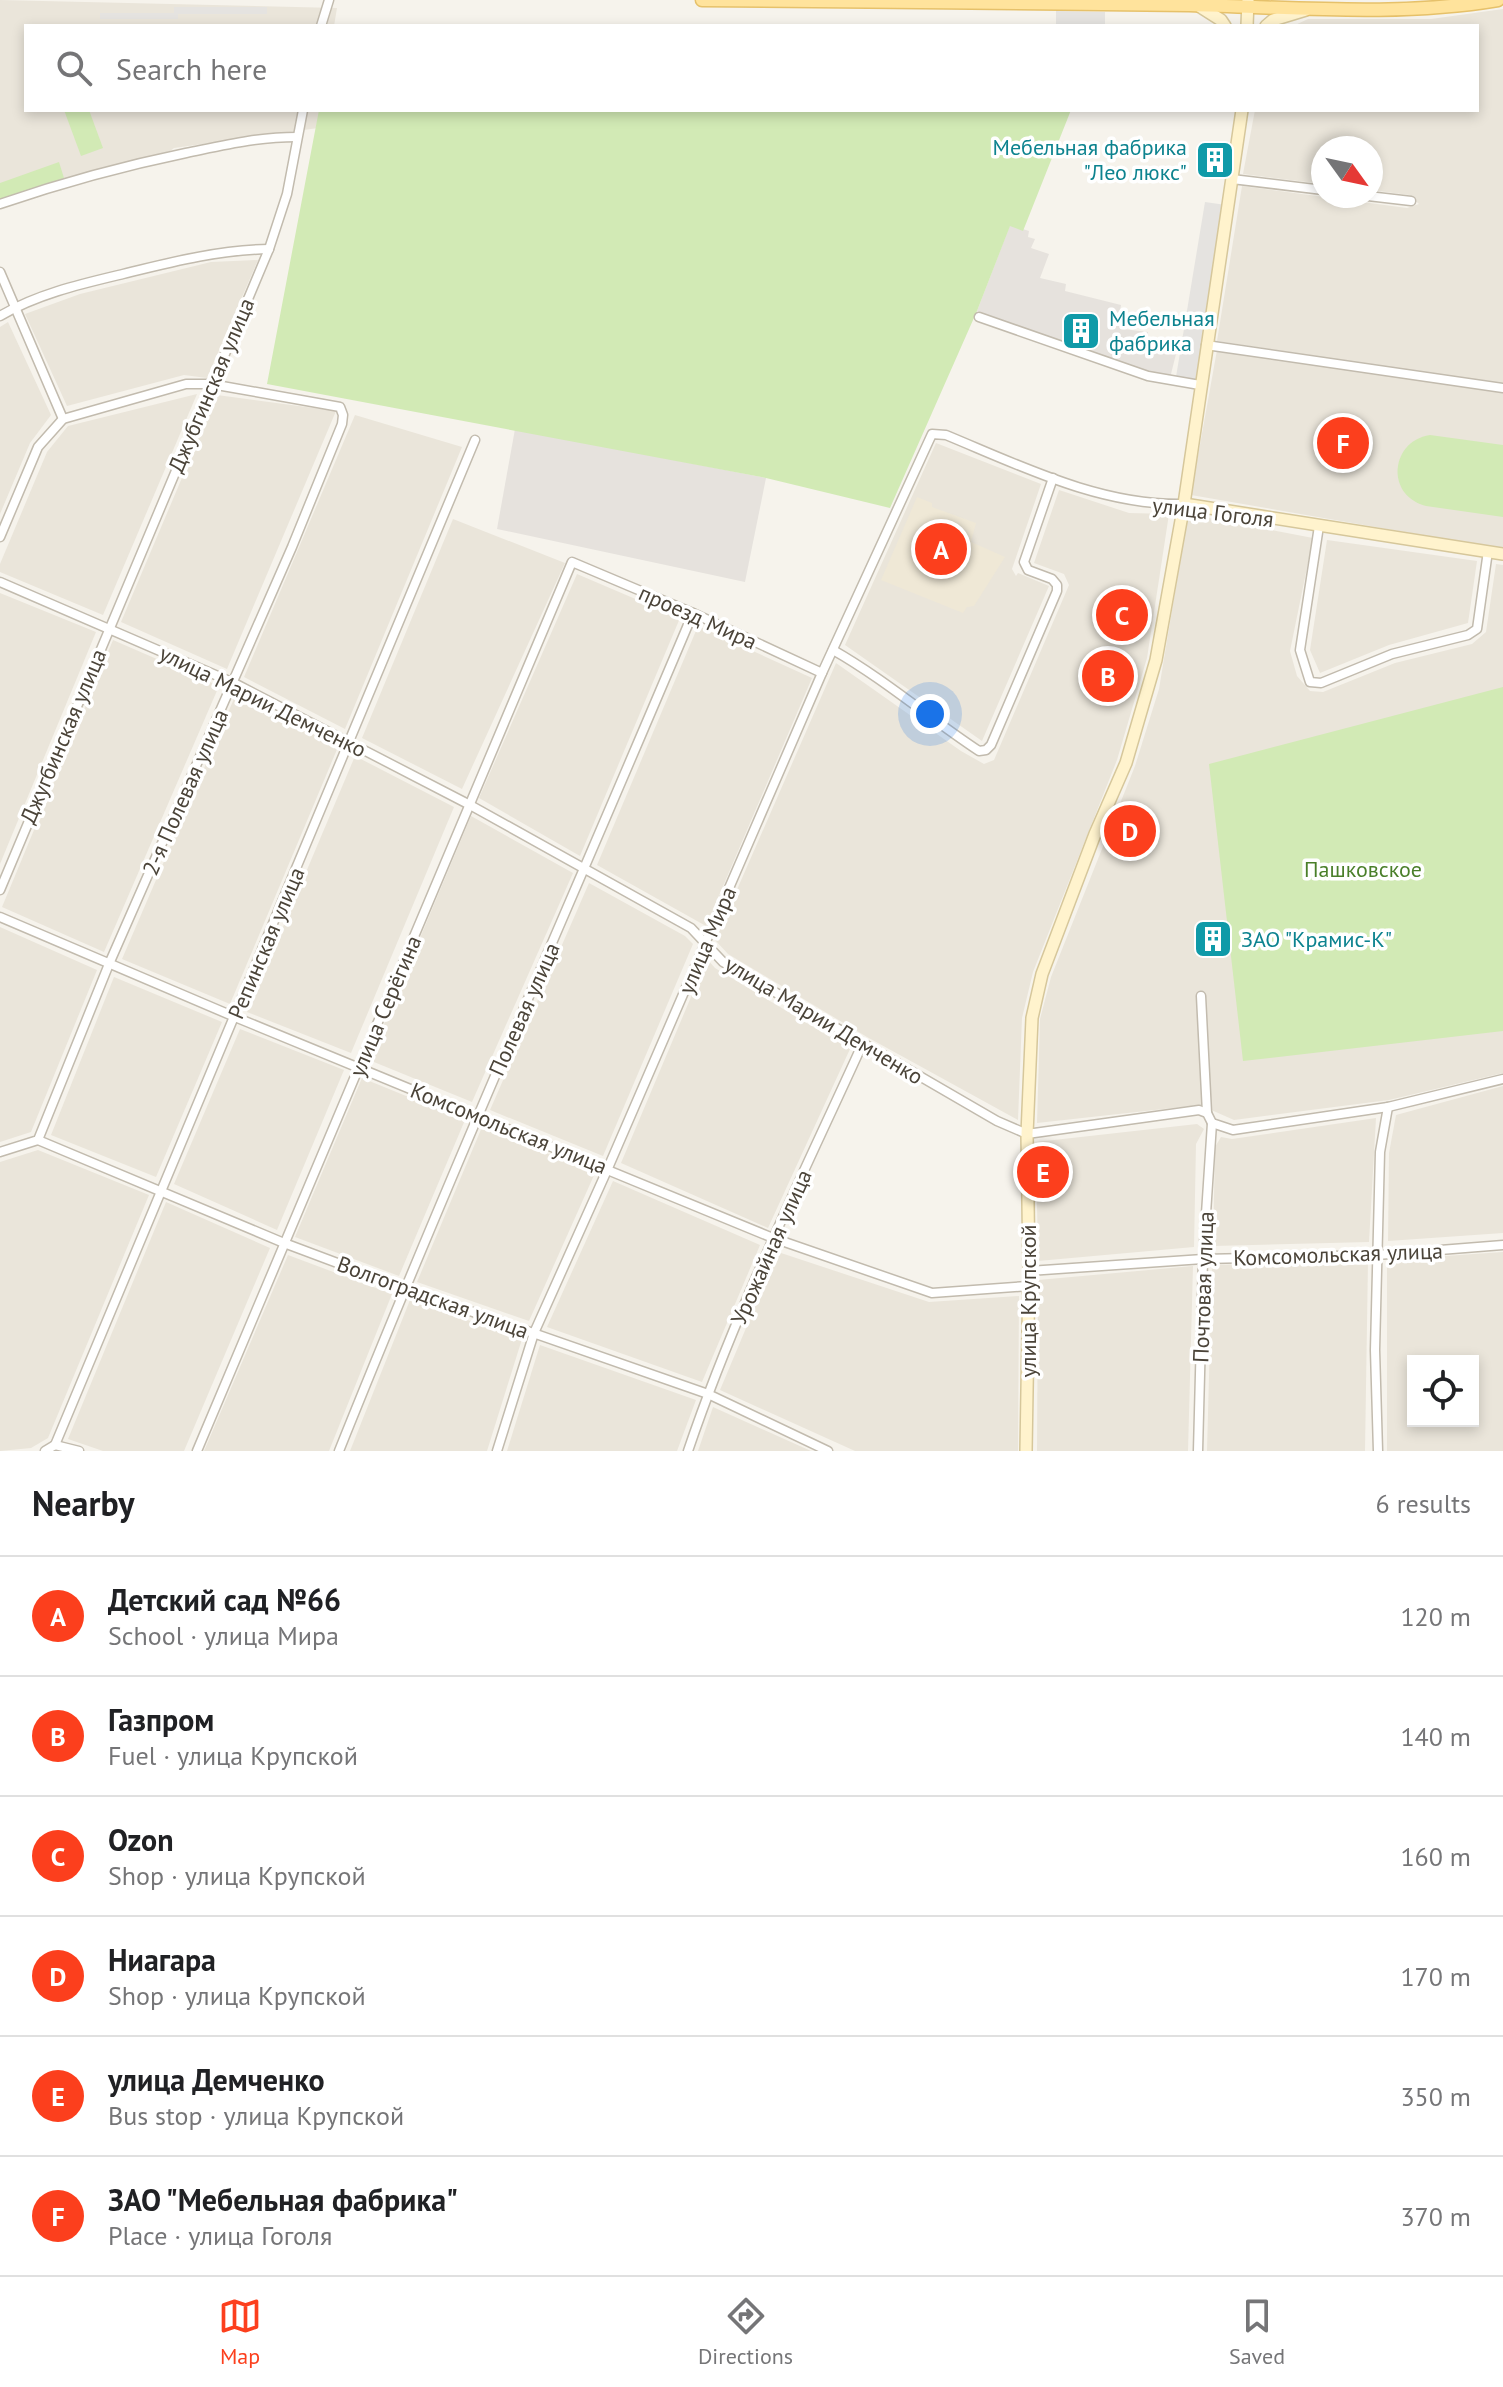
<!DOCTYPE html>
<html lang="en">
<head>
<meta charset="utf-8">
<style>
	body { margin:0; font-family:"PT Sans",sans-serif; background:#f6f6f6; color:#202124 }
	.controls { position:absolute; right:24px; bottom:24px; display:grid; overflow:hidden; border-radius:0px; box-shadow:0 4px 12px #0003 }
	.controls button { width:72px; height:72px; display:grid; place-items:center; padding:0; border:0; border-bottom:2px solid #e0e0e0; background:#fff; color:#202124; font:40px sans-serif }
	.compass { position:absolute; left:1311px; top:136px; width:72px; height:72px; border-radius:50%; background:#fff; box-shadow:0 4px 12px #0003; rotate:123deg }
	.you { position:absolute; left:930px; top:714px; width:28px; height:28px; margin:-20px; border:6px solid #fff; border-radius:50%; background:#1a73e8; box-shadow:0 0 0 12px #1a73e833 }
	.badge { display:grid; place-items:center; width:52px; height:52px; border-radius:50%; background:#fc3f1d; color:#fff; font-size:26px; font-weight:700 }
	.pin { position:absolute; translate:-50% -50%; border:4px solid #fff; box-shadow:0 2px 8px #0006 }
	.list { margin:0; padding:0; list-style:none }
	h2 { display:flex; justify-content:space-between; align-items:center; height:104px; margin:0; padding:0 32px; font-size:34px }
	h2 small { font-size:26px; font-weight:400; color:#757577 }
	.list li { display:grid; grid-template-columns:52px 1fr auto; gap:24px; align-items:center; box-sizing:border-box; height:120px; padding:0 32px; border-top:2px solid #e0e0e0 }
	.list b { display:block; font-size:30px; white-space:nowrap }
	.list p { margin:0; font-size:26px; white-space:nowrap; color:#757577 }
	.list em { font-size:26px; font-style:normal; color:#757577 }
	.icon { flex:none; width:44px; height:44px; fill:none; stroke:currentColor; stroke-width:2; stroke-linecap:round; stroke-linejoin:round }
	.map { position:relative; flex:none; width:1503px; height:1451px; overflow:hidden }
	.search { position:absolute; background:#fff; box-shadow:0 4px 12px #0003; left:24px; right:24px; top:24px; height:88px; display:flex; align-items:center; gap:20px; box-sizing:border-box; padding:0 28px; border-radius:0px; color:#757577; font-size:30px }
	.sheet { height:824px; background:#fff }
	nav { display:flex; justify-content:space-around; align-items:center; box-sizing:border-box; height:112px; border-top:2px solid #e0e0e0; background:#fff; font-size:22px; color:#757577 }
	nav a { display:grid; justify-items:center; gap:4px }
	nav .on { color:#fc3f1d }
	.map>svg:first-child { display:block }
</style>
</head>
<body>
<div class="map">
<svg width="1503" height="1451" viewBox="0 0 1503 1451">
	<rect width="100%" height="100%" fill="#f6f3ec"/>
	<g fill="#eae5da" fill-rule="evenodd">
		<path d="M0,0L337,8L334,26H26V110H321L318,128L174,148L170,151L65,179L0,203Z"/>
		<path d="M1503,9V549L1191,495L1217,350L1314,365L1326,362L1316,356L1217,341L1242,186L1407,208L1419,204L1409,195L1371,190V148H1323V184L1243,174L1255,110H1477V26H1293L1308,19H1431Z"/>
		<path d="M258,260L207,378L184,375L67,406L25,314L80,294L211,262Z"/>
		<path d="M8,322L51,415L30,443L0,514V327Z"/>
		<path d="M197,394L103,615L0,572V564L47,452L68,426Z"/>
		<path d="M217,395L336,411L227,669L121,622Z"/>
		<path d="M355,415L462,447L345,729L244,677Z"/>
		<path d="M936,443L1041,484L1012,569L1016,576L1018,573L1049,586L982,741L845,645Z"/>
		<path d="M1059,490L1129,513L1169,514L1147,658L1117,760L1033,972L1022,1018L1018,1120L867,1037L728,954L715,940L836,663L961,751L984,764L994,760L1069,585L1064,574L1034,563Z"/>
		<path d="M1188,514L1313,538L1290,651L1297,676L1310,691L1323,692L1395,663L1472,644L1486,632L1496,564L1503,565V1073L1389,1100L1234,1120L1200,1105L1037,1123L1040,1019L1051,977L1135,766L1159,689Z"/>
		<path d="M453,519L565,563L462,789L362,738Z"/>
		<path d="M1327,540L1477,561L1468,623L1389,645L1320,673L1310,650Z"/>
		<path d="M577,574L680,618L580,856L479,798Z"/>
		<path d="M0,593L96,632L0,864Z"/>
		<path d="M698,626L812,678L706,926L597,865Z"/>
		<path d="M113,640L219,686L104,952L2,907Z"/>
		<path d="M236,694L338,747L230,1004L122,959Z"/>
		<path d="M355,756L454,807L351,1053L247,1012Z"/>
		<path d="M471,816L573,873L472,1102L369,1060Z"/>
		<path d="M589,883L685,936L693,944L603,1156L490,1110Z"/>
		<path d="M0,927L97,970L31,1132L0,1142Z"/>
		<path d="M707,959L715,968L850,1049L768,1228L621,1163Z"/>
		<path d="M114,977L222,1022L156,1177L51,1135Z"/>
		<path d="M240,1029L344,1070L277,1230L174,1184Z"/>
		<path d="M362,1078L465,1120L399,1276L295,1237Z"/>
		<path d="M1503,1086V1233L1388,1241L1389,1153L1396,1115Z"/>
		<path d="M1376,1118L1369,1242L1213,1246L1215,1147L1221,1137L1232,1139Z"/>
		<path d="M1197,1124L1204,1129L1196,1144L1194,1247L1038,1261L1036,1142Z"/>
		<path d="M482,1127L595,1173L529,1321L417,1282Z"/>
		<path d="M38,1150L149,1195L48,1438L31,1448L0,1451V1162Z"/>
		<path d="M613,1181L760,1245L702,1382L547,1327Z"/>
		<path d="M166,1202L270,1248L184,1451H103L68,1439Z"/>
		<path d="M778,1252L929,1302L1019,1296L1018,1451H855L720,1390Z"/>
		<path d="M1503,1252V1451H1387V1260ZM1473,1361V1421H1413V1361Z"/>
		<path d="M288,1255L392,1294L329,1451H204Z"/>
		<path d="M1368,1261L1365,1451H1207L1212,1265Z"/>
		<path d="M1193,1266L1188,1451H1037L1038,1280Z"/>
		<path d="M410,1300L522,1339L487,1451H350Z"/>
		<path d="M540,1345L696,1400L677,1451H507Z"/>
		<path d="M713,1407L811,1451H698Z"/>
	</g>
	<g fill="#e6e2dd">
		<path d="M1010,225L1029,231L1028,237L1035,239L1031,248L1049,254L1040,278L1066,284L1065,291L1121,305L1119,318L1124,320L1123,329L1148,332L1147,342L1178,346L1170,378L1132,367L977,311Z"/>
		<path d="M515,429L766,478L745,582L497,529Z"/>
	</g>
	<path fill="#efe8d6" d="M917,497L932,503V507L976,523L971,542L1005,557L974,606L967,607L963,613L881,580Z"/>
	<g fill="#d2eab5">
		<path d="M64,110H89L103,148L81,156Z"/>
		<path d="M319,110H1071L1023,231L1010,226L977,311L890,508L766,478L267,384Z"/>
		<path d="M59,162L64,178L0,201V183Z"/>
		<path d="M1430,435L1503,445V517L1426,506C1385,496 1390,441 1430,435Z"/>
		<path d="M1503,687V1031L1243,1061L1209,764Z"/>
	</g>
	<g fill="#e5e3e0">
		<path d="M174,7H267V14H178V19H100V13H174Z"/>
		<path d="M1056,11L1105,12V26H1056Z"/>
		<path d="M1205,202L1226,205L1198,381L1176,377Z"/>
	</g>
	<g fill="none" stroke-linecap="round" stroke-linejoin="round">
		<g stroke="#c2bbae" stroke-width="11">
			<g id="street">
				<path d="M321,26L329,0"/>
				<path d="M1232,179L1323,190"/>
				<path d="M1368,196L1411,201"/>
				<path d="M0,204C61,183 123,166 186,153C225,145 257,137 297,137"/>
				<path d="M0,272L63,419"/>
				<path d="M0,316C37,294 81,284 123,274C172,262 218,250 269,249"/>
				<path d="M979,317L1148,376L1200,385"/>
				<path d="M1206,345L1503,388"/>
				<path d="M1319,526L1300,650L1310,682L1321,683L1392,654L1468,635L1477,629L1488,551"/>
				<path d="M0,537L38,447L63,419L186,384H211L340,407L343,415L342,424L292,547L109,964L38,1140L0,1152"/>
				<path d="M0,582L234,683L470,805L691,928L723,962L997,1121L1027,1134L1199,1110L1207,1113L1212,1123L1233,1130L1388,1107L1503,1079"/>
				<path d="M833,650C884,679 929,718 979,751L986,750L991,745L1057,591V585L1052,579L1028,570L1024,562L1053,478"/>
				<path d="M0,890L269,249L287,194L303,110"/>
				<path d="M0,917L235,1017L773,1238L932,1293L1028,1286"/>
				<path d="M1201,996L1207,1113"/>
				<path d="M38,1140L284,1243L404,1288L708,1394L828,1451"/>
				<path d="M1029,1271L1203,1259L1377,1255L1503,1245"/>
				<path d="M55,1445L475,440"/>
				<path d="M45,1451L55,1445L79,1451"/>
				<path d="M197,1451L572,562L693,613L822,673"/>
				<path d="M339,1451C452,1169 575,893 693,613"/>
				<path d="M497,1451L534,1333L608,1168L822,673L932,434L946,435C1021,466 1101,506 1184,504"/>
				<path d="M688,1451C735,1312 801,1179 862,1045"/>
				<path d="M1198,1451L1203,1259L1212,1123"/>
				<path d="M1378,1451L1375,1350L1380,1152L1388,1107"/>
			</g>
		</g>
		<g stroke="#d6c79b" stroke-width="14">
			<g id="secondary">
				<path d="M1199,6L1221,20L1225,26"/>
				<path d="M1247,26L1248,0"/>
				<path d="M1266,26L1273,20L1306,10"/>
				<path d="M1184,504L1503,554"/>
				<path d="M1026,1451L1029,1271L1027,1134L1032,1018L1042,974L1095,834L1126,763L1156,660L1184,504L1242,110"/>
			</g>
		</g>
		<g stroke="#e6c16a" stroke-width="15">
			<path id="primary" d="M702,0C864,1 1027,3 1189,5C1292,7 1396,17 1498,0"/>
		</g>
		<use href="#street" stroke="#fff" stroke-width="8"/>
		<use href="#secondary" stroke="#fff3cd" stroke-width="11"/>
		<use href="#primary" stroke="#ffe39c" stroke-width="12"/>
	</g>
	<defs>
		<g id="building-square" transform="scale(2)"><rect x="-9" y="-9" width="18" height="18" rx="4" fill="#0f9aa8" stroke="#fff"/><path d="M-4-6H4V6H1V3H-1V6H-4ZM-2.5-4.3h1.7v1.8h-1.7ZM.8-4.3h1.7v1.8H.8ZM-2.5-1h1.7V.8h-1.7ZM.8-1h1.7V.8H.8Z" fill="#fff"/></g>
	</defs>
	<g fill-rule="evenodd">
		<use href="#building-square" x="1215" y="160"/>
		<use href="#building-square" x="1081" y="331"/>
		<use href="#building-square" x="1213" y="939"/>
	</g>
	<g text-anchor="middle" stroke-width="7" stroke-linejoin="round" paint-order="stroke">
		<g font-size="22" fill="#0d838f" stroke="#fff" text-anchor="start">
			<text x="1187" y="155" text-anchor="end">Мебельная фабрика<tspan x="1187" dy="25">"Лео люкс"</tspan></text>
			<text x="1109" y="326">Мебельная<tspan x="1109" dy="25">фабрика</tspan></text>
			<text x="1241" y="947">ЗАО "Крамис-К"</text>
		</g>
		<g font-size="22" fill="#4b4439" stroke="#fff">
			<text transform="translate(211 385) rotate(-67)" y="8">Джубгинская улица</text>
			<text transform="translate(1213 512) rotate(7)" y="8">улица Гоголя</text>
			<text transform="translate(698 617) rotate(24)" y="8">проезд Мира</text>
			<text transform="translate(263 701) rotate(26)" y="8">улица Марии Демченко</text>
			<text transform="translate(63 736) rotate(-67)" y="8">Джугбинская улица</text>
			<text transform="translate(185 792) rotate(-66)" y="8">2-я Полевая улица</text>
			<text transform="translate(707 940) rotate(-67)" y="8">улица Мира</text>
			<text transform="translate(266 943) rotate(-67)" y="8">Репинская улица</text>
			<text transform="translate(385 1006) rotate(-67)" y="8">улица Серёгина</text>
			<text transform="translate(524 1009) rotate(-66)" y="8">Полевая улица</text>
			<text transform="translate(824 1020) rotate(31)" y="8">улица Марии Демченко</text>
			<text transform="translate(509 1128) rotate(22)" y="8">Комсомольская улица</text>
			<text transform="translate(771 1247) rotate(-66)" y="8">Урожайная улица</text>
			<text transform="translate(1338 1254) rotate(-2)" y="8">Комсомольская улица</text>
			<text transform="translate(1203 1287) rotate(-88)" y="8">Почтовая улица</text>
			<text transform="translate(433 1297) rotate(20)" y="8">Волгоградская улица</text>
			<text transform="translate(1028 1301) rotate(-90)" y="8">улица Крупской</text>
		</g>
		<g font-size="22" fill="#4a7f2a" stroke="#fff">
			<text x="1363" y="877">Пашковское</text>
		</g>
	</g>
</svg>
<div class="controls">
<button><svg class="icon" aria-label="locate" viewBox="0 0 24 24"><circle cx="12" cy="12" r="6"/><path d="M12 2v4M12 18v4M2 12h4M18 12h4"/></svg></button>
</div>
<svg class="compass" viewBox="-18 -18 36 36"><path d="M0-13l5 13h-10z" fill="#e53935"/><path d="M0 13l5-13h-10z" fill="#757577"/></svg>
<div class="you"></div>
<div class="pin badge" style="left:941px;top:549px">A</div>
<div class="pin badge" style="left:1108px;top:676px">B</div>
<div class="pin badge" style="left:1122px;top:615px">C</div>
<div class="pin badge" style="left:1130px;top:831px">D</div>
<div class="pin badge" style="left:1043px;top:1172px">E</div>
<div class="pin badge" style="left:1343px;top:443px">F</div>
<div class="search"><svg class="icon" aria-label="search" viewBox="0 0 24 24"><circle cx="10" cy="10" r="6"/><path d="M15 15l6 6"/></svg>Search here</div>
</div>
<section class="sheet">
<h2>Nearby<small>6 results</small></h2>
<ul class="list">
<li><span class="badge">A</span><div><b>Детский сад №66</b><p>School · улица Мира</p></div><em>120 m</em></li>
<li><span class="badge">B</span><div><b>Газпром</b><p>Fuel · улица Крупской</p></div><em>140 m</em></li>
<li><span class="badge">C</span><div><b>Ozon</b><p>Shop · улица Крупской</p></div><em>160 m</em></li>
<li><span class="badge">D</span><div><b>Ниагара</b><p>Shop · улица Крупской</p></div><em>170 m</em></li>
<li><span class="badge">E</span><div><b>улица Демченко</b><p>Bus stop · улица Крупской</p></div><em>350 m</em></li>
<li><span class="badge">F</span><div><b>ЗАО &quot;Мебельная фабрика&quot;</b><p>Place · улица Гоголя</p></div><em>370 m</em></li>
</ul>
</section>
<nav>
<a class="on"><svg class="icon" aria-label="map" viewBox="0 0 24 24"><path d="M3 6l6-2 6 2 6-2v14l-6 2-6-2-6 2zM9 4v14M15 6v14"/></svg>Map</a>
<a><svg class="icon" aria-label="directions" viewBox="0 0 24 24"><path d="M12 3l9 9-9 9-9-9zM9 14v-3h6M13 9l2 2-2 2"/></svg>Directions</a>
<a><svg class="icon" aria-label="saved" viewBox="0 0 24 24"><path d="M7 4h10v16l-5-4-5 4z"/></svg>Saved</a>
</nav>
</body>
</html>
